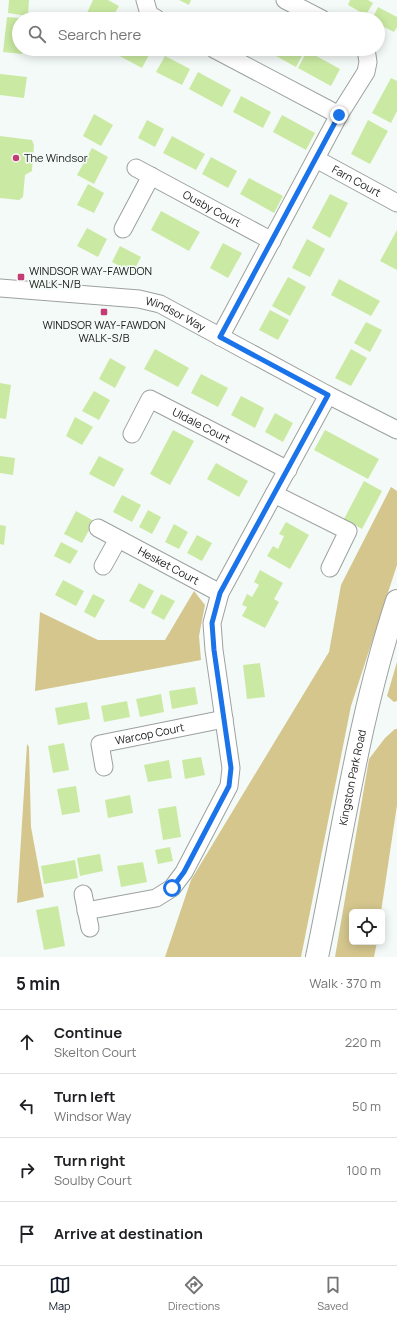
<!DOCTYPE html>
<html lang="en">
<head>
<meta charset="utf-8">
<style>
	body { margin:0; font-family:Manrope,sans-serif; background:#f2f2f2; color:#202124 }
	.controls { position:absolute; right:12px; bottom:12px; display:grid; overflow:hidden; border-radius:6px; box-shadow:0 2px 10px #0003 }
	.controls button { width:36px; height:36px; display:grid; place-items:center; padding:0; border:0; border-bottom:1px solid #e0e0e0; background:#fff; color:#202124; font:20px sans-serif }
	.stop { position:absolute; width:12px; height:12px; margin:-9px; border:3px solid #1a73e8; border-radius:50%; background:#fff }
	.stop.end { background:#1a73e8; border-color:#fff; box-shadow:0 1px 4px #0008 }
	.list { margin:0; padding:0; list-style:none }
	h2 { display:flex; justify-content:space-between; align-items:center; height:52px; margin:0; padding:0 16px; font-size:17px }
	h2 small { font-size:13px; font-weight:400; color:#757577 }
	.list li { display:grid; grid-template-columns:26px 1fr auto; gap:12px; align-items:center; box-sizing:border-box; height:64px; padding:0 16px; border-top:1px solid #e0e0e0 }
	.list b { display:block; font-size:15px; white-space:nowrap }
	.list p { margin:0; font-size:13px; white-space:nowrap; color:#757577 }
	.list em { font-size:13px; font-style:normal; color:#757577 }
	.icon { flex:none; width:22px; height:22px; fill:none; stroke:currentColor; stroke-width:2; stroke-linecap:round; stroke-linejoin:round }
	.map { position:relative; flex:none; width:397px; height:957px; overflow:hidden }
	.search { position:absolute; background:#fff; box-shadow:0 2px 10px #0003; left:12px; right:12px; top:12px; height:44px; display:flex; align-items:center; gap:10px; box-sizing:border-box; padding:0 14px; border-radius:22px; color:#757577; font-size:15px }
	.sheet { height:308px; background:#fff }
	nav { display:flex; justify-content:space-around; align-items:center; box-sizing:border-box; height:56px; border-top:1px solid #e0e0e0; background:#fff; font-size:11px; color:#757577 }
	nav a { display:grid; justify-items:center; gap:2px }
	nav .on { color:#111827 }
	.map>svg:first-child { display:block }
</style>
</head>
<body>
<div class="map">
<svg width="397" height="957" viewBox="0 0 397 957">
	<rect width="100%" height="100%" fill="#f4faf7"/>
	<g fill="#d4c68d">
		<path d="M391,487L397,491V565L351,706L301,957H165L191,880L329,652L341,585Z"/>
		<path d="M194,591L205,605L199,636L201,660L35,691L40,612L98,640H165Z"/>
		<path d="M397,662V701L394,702L387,696Z"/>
		<path d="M395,729H397V805L381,912H352V942H377L374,957H335L369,759L385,738Z"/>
		<path d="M27,744L29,747L31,827L44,897L17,903Z"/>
	</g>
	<g fill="#caeaa3">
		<path d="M9,0H29L28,16L8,13Z"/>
		<path d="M93,0H108L119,6L113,16L109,14L107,19H99L87,13Z"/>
		<path d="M179,0H191L189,5Z"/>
		<path d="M350,0H368L373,3L366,15L348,5Z"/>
		<path d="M378,7L397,17V27L394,32L378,24V19H372Z"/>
		<path d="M236,12L248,19H232Z"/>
		<path d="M7,17L19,18V49H23L22,54L3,52Z"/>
		<path d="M119,49H152L142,68L116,54Z"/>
		<path d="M268,49H303L305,50L296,67L267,51Z"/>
		<path d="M307,51L340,69L331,86L298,68Z"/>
		<path d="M165,56L190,69L182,85L156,72Z"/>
		<path d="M198,72L231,90L222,107L189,89Z"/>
		<path d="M0,74L27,77L24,98L0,95Z"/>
		<path d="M391,78L397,81V111L391,123L372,113Z"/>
		<path d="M241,96L271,112L263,128L233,112Z"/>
		<path d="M94,114L113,125L101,146L83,136Z"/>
		<path d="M282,115L315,133L306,150L273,132Z"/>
		<path d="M147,120L164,129L155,147L138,138Z"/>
		<path d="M368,120L388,131L370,164L351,154Z"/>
		<path d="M0,136L32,140L34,145L32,171L25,175L23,197L19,200L0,198Z"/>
		<path d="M172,136L205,154L196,170L163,153Z"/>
		<path d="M92,148L108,157L94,184L77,175Z"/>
		<path d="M211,157L237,171L228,188L202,174Z"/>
		<path d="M249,178L283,196L274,213L240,194Z"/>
		<path d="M88,184L104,193L94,213L77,205Z"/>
		<path d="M330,194L348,203L330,238L312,228Z"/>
		<path d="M161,211L200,232L189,251L151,230Z"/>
		<path d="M87,228L107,239L98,257L77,246Z"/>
		<path d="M397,230V270L380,261Z"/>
		<path d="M307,239L325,249L310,277L292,268Z"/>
		<path d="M223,243L242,253L228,278L210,268Z"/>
		<path d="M120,246L141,257L133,273L112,262Z"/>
		<path d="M288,277L306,287L290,316L272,306Z"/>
		<path d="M339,279L380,301L371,316L331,295Z"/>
		<path d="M270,310L289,320L278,340L259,330Z"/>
		<path d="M366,322L382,330L370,352L354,343Z"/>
		<path d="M155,349L189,368L178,387L144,369Z"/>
		<path d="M351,349L367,358L351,386L335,378Z"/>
		<path d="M110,358L126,367L115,388L99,379Z"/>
		<path d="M201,374L228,388L218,407L191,393Z"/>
		<path d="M0,383L11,385L6,419L0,418Z"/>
		<path d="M94,391L110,400L99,420L82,411Z"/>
		<path d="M241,396L264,408L255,428L231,415Z"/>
		<path d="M275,413L293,423L283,442L265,432Z"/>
		<path d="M75,417L93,427L82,445L66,436Z"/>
		<path d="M173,430L194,441L170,485L150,474Z"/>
		<path d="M325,430L379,459L368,479L314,450Z"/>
		<path d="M0,456L15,458L13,475L0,473Z"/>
		<path d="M99,456L124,469L114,487L89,474Z"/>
		<path d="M216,463L248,481L239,497L207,479Z"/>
		<path d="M364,481L382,491L362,529L344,519Z"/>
		<path d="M122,495L141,505L132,522L113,512Z"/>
		<path d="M148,510L161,517L152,534L139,527Z"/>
		<path d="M76,511L94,521L82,543L64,534Z"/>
		<path d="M286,522L309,535L290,569L267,556L273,546L278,549L284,536L279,534Z"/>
		<path d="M174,524L188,532L179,549L165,542Z"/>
		<path d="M0,525L6,526L4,545L0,544Z"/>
		<path d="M197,535L212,543L202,561L187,553Z"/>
		<path d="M61,542L78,551L70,564L54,556Z"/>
		<path d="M260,570L283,583L274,599L279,602L265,628L242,616L247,607L242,605L247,594L252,597L259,585L254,582Z"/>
		<path d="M63,580L84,591L76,606L55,595Z"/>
		<path d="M139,583L154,591L144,609L129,601Z"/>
		<path d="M93,594L105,600L95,618L84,612Z"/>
		<path d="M161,594L175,601L164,620L151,613Z"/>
		<path d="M260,663L265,697L247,699L243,665Z"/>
		<path d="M195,687L198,704L172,709L169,691Z"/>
		<path d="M161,694L164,712L140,717L136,699Z"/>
		<path d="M127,701L130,717L104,722L101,706Z"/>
		<path d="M87,702L90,719L58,725L55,708Z"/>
		<path d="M64,743L69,770L53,773L48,746Z"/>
		<path d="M201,757L205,775L185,779L182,760Z"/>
		<path d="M169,760L172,778L148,782L144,765Z"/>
		<path d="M76,786L80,812L62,815L57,789Z"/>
		<path d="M130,795L133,813L108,818L105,800Z"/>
		<path d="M176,806L181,837L163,840L158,809Z"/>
		<path d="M170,847L173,861L158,864L155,850Z"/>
		<path d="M100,854L103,871L80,876L77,858Z"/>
		<path d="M75,860L78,878L44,884L41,866Z"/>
		<path d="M143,862L147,882L121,887L117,866Z"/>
		<path d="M58,906L65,946L44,950L36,910Z"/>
	</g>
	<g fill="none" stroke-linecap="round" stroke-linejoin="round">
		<g stroke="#9ca19e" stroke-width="19">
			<g id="street">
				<path d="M145,0L149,14L157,19"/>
				<path d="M285,0L322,19"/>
				<path d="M214,49L339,115"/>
				<path id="s1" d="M316,159L397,203"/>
				<path id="s2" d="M136,168L272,241"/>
				<path d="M123,229L151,176"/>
				<path id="s3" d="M0,288L139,299L160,304L328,395L397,430"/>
				<path d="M220,337L339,115L366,72L368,62L366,49"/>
				<path id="s4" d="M132,434L150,399L288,470"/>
				<path d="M274,494L348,531L330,568"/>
				<path id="s5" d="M98,528L220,593"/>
				<path d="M103,566L118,539"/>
				<path id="s6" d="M104,767L100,744L224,719"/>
				<path d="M83,894L90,928"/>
				<path d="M86,911L156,898L172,888L184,872L229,786L231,768L214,650L212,623L220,593L328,395"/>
			</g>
		</g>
		<g stroke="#9ca19e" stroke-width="24">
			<g id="secondary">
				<path id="s7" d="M317,957C342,838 359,716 397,601"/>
			</g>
		</g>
		<use href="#street" stroke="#fff" stroke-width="17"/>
		<use href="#secondary" stroke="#fff" stroke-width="22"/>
	</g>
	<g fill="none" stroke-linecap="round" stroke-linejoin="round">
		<path stroke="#1a73e8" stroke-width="5" d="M172,888L184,872L229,786L231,768L214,650L212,623L220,593L328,395L220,337L339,115"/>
	</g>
	<g fill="#c53c75" stroke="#f4faf7" stroke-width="1.5">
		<circle cx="16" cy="158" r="4"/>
		<rect x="17" y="273" width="8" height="8" rx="2"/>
		<rect x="100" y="308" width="8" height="8" rx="2"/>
	</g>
	<g text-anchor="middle" stroke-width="3.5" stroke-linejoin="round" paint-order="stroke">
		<g font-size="11" fill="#191c1a" stroke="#f4faf7" text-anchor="start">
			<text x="24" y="162">The Windsor</text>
			<text x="29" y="275">WINDSOR WAY-FAWDON<tspan x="29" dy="13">WALK-N/B</tspan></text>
			<text x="104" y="329" text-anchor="middle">WINDSOR WAY-FAWDON<tspan x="104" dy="13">WALK-S/B</tspan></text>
		</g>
		<g font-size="11" fill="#191c1a" stroke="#f4faf7">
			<text dy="4" stroke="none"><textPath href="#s1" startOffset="46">Farn Court</textPath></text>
			<text dy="4" stroke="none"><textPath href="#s2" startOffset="86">Ousby Court</textPath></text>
			<text dy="4" stroke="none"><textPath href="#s3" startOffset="179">Windsor Way</textPath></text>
			<text dy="4" stroke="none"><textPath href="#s4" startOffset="97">Uldale Court</textPath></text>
			<text dy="4" stroke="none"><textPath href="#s5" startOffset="80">Hesket Court</textPath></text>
			<text dy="4" stroke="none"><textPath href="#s6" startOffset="74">Warcop Court</textPath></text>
			<text dy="4" stroke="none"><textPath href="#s7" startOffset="183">Kingston Park Road</textPath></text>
		</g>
	</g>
</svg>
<div class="controls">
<button><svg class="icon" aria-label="locate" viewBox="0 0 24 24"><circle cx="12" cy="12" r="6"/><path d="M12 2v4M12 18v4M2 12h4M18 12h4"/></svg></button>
</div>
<div class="stop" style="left:172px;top:888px"></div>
<div class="stop end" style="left:339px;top:115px"></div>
<div class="search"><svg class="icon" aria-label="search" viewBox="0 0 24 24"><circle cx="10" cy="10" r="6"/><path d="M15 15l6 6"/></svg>Search here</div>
</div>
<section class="sheet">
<h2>5 min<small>Walk · 370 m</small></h2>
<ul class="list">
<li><svg class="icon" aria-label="ahead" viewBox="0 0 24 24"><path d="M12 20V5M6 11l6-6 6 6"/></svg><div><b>Continue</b><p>Skelton Court</p></div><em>220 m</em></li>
<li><svg class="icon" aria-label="left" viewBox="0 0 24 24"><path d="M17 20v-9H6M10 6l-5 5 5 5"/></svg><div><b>Turn left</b><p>Windsor Way</p></div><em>50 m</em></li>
<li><svg class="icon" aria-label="right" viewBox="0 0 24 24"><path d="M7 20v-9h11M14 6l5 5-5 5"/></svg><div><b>Turn right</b><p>Soulby Court</p></div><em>100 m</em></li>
<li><svg class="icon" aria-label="arrive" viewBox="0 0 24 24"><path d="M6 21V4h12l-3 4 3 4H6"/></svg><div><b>Arrive at destination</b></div></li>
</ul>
</section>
<nav>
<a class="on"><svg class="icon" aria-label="map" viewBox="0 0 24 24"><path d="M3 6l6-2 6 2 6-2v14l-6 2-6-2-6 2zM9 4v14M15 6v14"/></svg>Map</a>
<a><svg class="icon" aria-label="directions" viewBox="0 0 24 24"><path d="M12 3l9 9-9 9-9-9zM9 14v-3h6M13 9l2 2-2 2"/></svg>Directions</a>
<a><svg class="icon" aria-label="saved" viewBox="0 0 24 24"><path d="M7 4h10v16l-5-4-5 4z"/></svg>Saved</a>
</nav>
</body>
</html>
